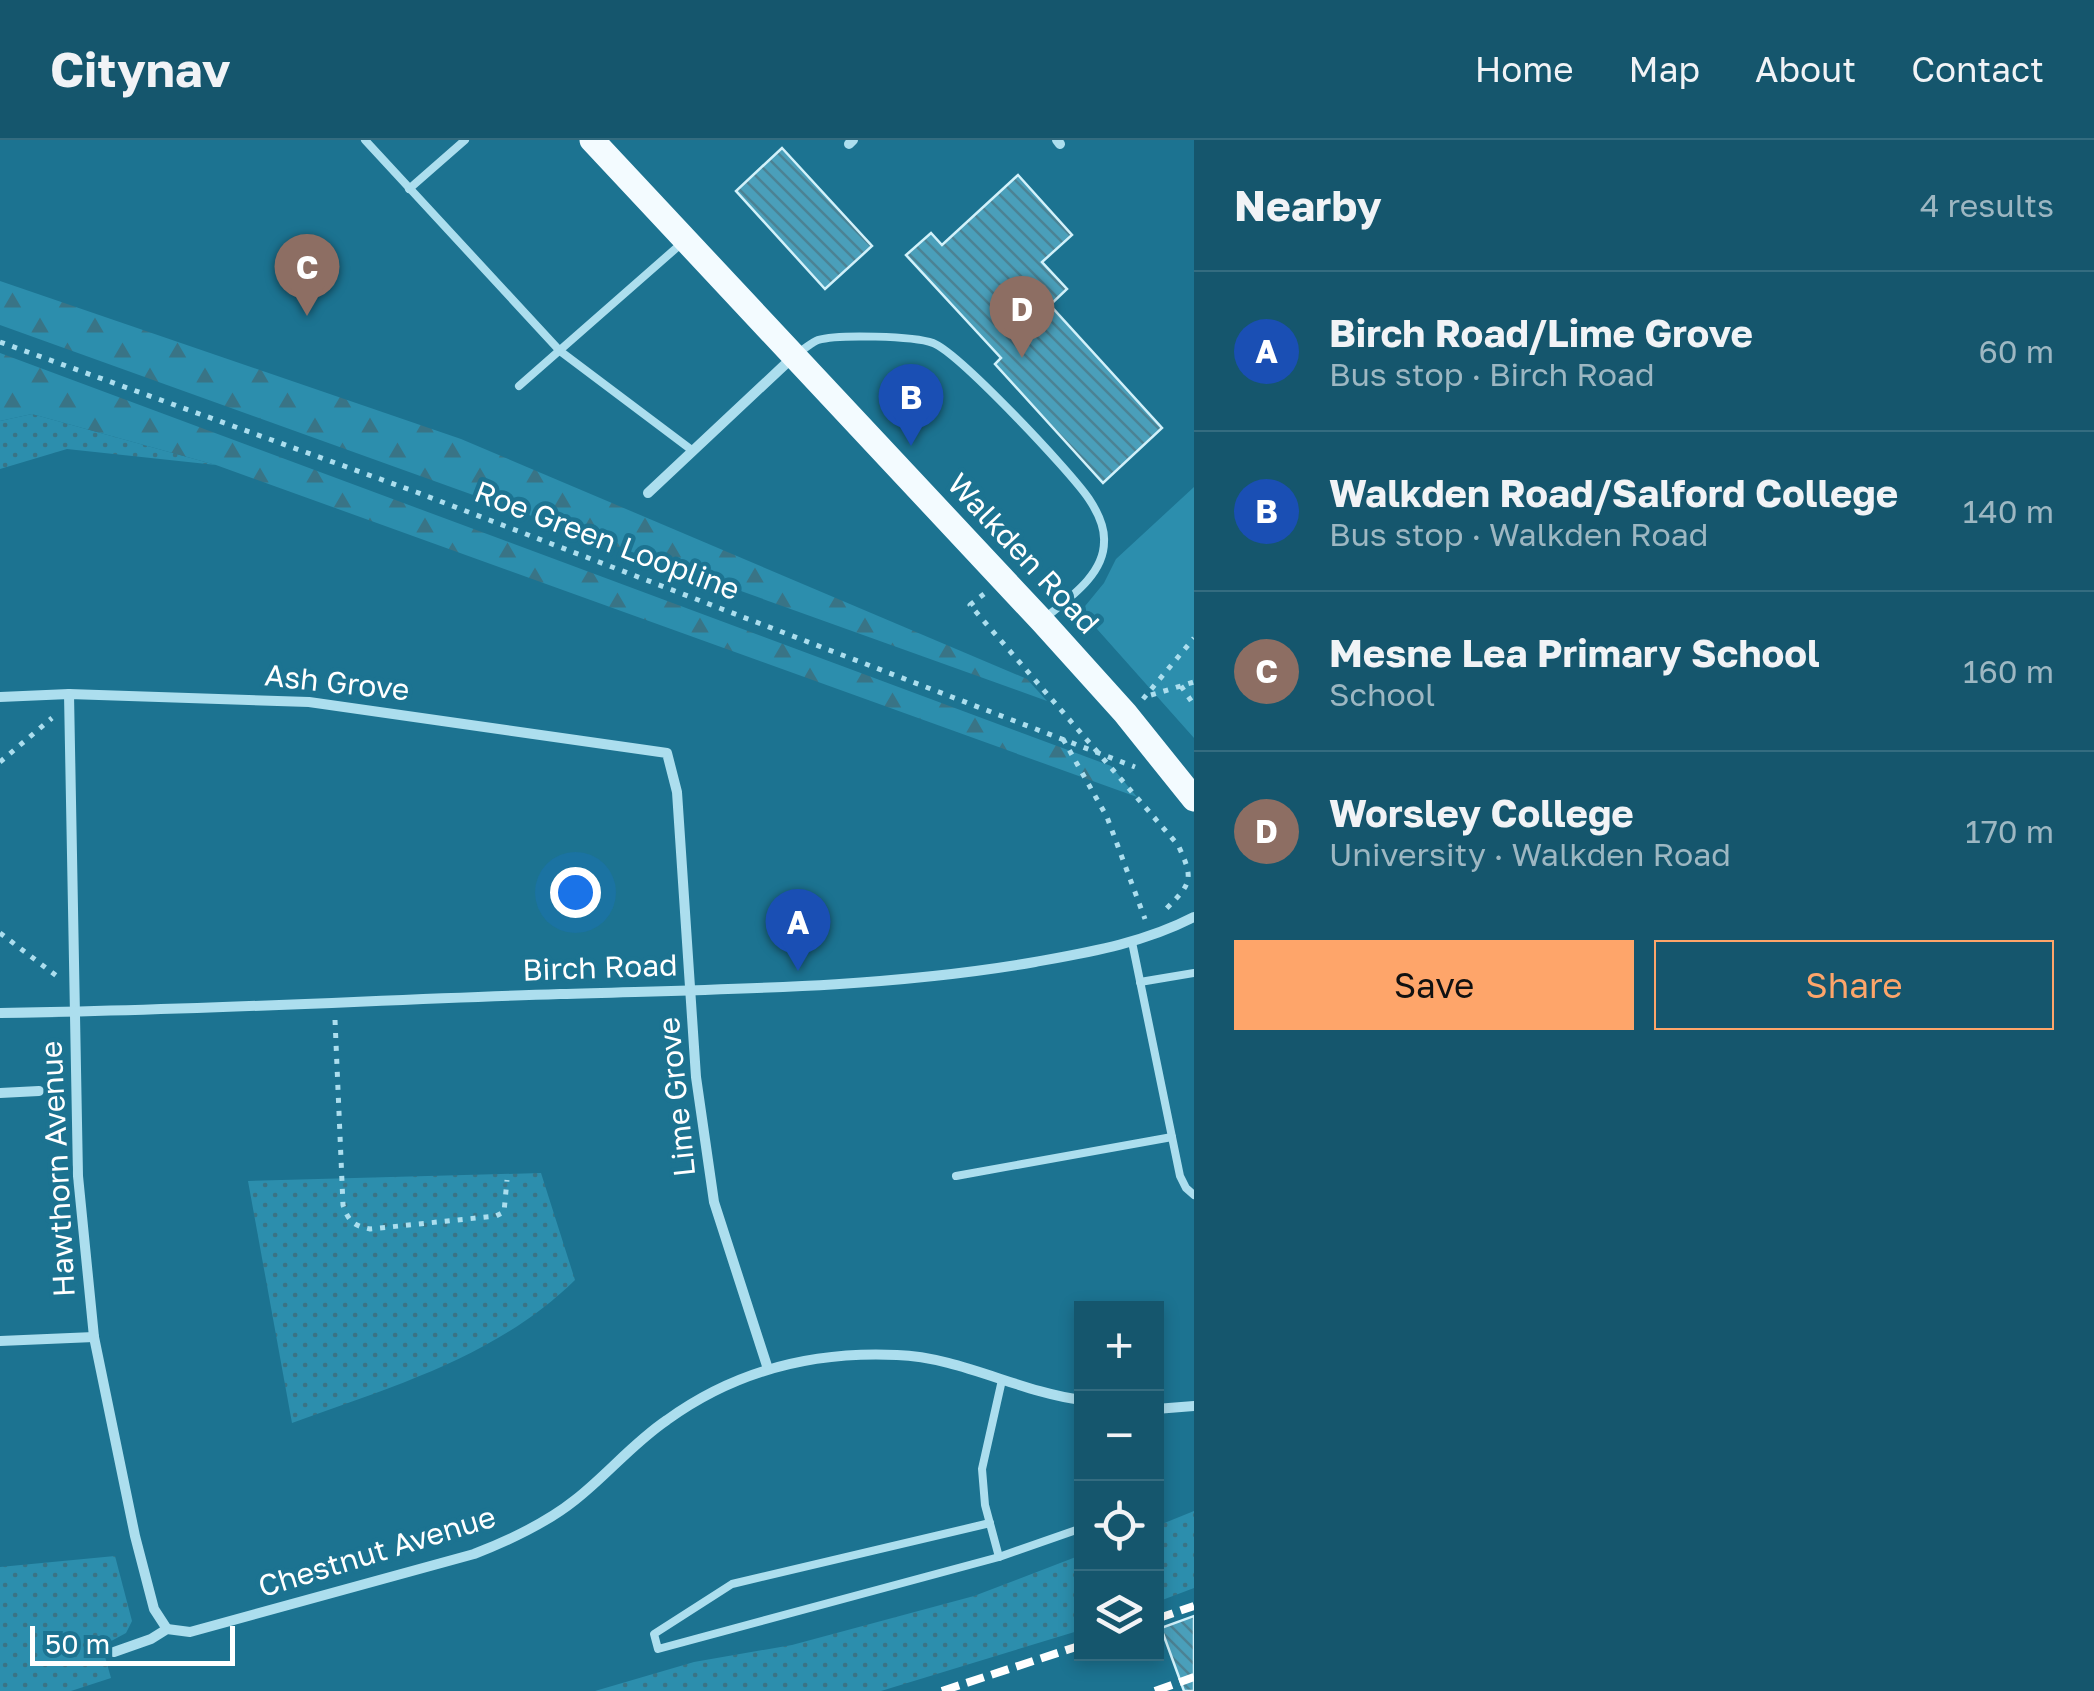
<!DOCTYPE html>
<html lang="en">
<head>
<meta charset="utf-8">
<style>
	body { margin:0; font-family:"Golos Text",sans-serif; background:#225f75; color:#f1f3f6 }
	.controls { position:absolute; right:30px; bottom:30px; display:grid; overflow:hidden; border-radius:0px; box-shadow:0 5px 15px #0003 }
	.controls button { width:90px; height:90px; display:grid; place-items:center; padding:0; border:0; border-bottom:2px solid #346c80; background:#15566d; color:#f1f3f6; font:50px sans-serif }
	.scale { position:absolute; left:30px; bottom:25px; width:205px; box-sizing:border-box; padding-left:10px; border:5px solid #fff; border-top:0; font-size:28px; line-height:35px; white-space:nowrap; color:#fff; -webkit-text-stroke:8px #1c7391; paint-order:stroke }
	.you { position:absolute; left:575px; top:752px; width:35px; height:35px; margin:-25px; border:8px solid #fff; border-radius:50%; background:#1a73e8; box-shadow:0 0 0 15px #1a73e833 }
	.badge { display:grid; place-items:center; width:65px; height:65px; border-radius:50%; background:#fea56a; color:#fff; font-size:32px; font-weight:700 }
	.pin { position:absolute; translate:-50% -82px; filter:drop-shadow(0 2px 5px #0008) }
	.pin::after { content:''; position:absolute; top:52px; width:35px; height:30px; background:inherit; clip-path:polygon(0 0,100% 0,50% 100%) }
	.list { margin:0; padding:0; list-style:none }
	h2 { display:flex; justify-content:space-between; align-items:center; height:130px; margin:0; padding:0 40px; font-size:42px }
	h2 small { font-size:32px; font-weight:400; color:#9db7c2 }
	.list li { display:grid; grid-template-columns:65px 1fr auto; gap:30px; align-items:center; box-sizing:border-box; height:160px; padding:0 40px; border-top:2px solid #346c80 }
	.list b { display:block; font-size:38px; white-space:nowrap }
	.list p { margin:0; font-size:32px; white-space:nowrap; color:#9db7c2 }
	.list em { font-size:32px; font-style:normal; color:#9db7c2 }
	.actions { display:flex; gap:20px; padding:30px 40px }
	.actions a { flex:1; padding:22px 0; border:2px solid #fea56a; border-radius:0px; text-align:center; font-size:35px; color:#fea56a }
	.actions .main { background:#fea56a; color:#111 }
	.icon { flex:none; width:55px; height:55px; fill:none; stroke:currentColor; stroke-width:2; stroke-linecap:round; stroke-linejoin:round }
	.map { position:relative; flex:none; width:1194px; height:1551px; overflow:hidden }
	header { display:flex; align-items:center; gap:60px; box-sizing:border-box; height:140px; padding:0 50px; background:#15566d; border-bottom:2px solid #346c80 }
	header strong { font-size:48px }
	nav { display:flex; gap:55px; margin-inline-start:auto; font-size:35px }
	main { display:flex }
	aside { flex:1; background:#15566d }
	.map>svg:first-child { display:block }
</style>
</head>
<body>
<header>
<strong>Citynav</strong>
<nav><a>Home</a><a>Map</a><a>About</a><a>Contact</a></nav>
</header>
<main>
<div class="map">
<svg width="1194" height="1551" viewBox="0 0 1194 1551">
	<defs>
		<pattern id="grass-dots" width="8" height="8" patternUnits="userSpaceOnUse" patternTransform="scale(2.5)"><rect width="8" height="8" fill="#2c8ead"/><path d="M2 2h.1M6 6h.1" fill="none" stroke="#397486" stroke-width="1.8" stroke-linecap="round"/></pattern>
		<pattern id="forest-firs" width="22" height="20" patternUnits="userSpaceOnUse" patternTransform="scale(2.5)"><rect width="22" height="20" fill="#2c8ead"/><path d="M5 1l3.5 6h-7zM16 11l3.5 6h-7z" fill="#397486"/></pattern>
		<pattern id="building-back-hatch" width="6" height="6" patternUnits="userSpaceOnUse" patternTransform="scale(2.5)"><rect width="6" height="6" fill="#4a9fba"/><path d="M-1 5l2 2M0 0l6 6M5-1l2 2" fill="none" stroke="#4b8294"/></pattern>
	</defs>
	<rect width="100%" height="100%" fill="#1c7391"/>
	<g fill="url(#grass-dots)">
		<path d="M32,274L216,325L67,309L0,329V281Z"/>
		<path d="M541,1033L575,1140C498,1216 392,1247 292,1283L248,1041Z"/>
		<path d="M1194,1371V1448L1157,1462V1386Z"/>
		<path d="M1081,1415V1490L881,1551H595L694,1522L792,1505L974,1456Z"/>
		<path d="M115,1416L132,1481L126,1493L102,1506L111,1538L71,1551H0V1427Z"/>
	</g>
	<g fill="url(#forest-firs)">
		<path d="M0,141L461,299L1027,539L1047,561L0,185Z"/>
		<path d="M0,213L1111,626L1137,657L216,325L32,274L0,281Z"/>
	</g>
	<path fill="#2c8ead" d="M1194,347V598L1081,471L1104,443L1116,419Z"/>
	<g fill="url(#building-back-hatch)" stroke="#d2f1fa" stroke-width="2.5">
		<path d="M782,8L872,106L825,149L736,51Z"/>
		<path d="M1018,35L1072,95L1042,122L1067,149L1050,165L1162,288L1103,343L995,224L1001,218L906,115L931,93L942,105Z"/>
		<path d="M1194,1476V1551H1184L1161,1488Z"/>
	</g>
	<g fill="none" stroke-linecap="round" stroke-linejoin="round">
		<g stroke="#acdeee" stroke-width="5" stroke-dasharray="5 8" stroke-linecap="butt">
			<path d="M0,202L416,352L1135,627"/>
			<path d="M984,454L970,465L1178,705C1194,739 1192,743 1166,769"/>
			<path d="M1181,546L1194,565"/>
			<path d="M1151,555L1194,542"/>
			<path d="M1143,559L1194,498"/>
			<path d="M1063,599L1107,677L1145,779"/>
			<path d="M0,622L52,578"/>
			<path d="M0,793L58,837"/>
			<path d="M335,880L343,1065C348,1081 354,1086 370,1089L496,1076L504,1072L507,1040"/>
		</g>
		<g stroke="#acdeee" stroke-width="8">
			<path d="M365,0L560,211L693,311"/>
			<path d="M409,49L465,0"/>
			<path d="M799,212C805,209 812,202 818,200C837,194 914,196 933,203C959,213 1071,332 1089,359C1097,371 1105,387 1104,402C1104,435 1068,459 1045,478"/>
			<path d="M519,246L682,103"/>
			<path d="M1132,802L1180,1036L1186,1048L1194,1055"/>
			<path d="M1140,842L1194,833"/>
			<path d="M956,1036L1172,997"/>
			<path d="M1156,1349L1160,1347L1157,1269"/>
			<path d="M990,1383L732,1444L654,1494L658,1509L999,1417L1082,1388"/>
			<path d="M999,1417L985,1365L982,1329L1002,1240"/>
		</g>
		<g stroke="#acdeee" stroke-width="10">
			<path d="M1057,0L1060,4"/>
			<path d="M849,4L853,0"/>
			<path d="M648,353L793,217"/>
			<path d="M69,554L78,1036L94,1197L135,1396L154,1469L167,1489"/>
			<path d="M0,557L69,554L309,562L667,613L677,652L696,937L714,1062L768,1229"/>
			<path d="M0,873C187,871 373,860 560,854C718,849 879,849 1035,822C1090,812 1144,803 1194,777"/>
			<path d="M0,953L39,951"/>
			<path d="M0,1201L94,1197"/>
			<path d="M1156,1269L1194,1266"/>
			<path d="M114,1512L151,1499L167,1489L190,1492L474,1414C510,1400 545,1384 575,1360C607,1335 633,1303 667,1280C736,1230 813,1211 897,1215C960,1217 1019,1252 1082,1260"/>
		</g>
		<path stroke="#f3fbff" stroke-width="25" d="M592,0L1042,481L1125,573L1194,659"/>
		<g stroke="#fff" stroke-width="8" stroke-dasharray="18 8" stroke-linecap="butt">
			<path d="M1156,1479L1194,1466"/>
			<path d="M942,1551L1082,1505"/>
			<path d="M1155,1551L1194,1537"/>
		</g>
	</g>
	<g text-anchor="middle" stroke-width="9" stroke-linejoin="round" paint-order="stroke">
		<g font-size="30" fill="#fff" stroke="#1c7391">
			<text transform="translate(607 401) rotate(21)" y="10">Roe Green Loopline</text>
			<text transform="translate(1023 414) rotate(47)" y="10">Walkden Road</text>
			<text transform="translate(337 543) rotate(6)" y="10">Ash Grove</text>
			<text transform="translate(600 828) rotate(-2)" y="10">Birch Road</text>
			<text transform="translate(677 957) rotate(-96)" y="10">Lime Grove</text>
			<text transform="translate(58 1029) rotate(-93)" y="10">Hawthorn Avenue</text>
			<text transform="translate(377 1412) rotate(-17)" y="10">Chestnut Avenue</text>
		</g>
	</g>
</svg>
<div class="controls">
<button>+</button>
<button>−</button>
<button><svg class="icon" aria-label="locate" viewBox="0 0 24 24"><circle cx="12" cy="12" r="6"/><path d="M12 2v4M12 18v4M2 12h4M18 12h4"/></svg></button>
<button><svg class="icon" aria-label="layers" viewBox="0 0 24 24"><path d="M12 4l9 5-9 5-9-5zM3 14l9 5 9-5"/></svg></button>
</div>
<div class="scale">50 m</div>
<div class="you"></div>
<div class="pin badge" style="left:798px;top:831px;background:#1a4fb4">A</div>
<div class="pin badge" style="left:911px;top:306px;background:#1a4fb4">B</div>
<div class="pin badge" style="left:307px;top:176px;background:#8d6e63">C</div>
<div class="pin badge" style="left:1022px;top:218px;background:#8d6e63">D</div>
</div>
<aside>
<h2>Nearby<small>4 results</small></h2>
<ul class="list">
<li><span class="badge" style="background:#1a4fb4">A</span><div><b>Birch Road/Lime Grove</b><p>Bus stop · Birch Road</p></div><em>60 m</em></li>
<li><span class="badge" style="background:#1a4fb4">B</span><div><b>Walkden Road/Salford College</b><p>Bus stop · Walkden Road</p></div><em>140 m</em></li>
<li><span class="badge" style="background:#8d6e63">C</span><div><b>Mesne Lea Primary School</b><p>School</p></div><em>160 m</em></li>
<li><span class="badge" style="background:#8d6e63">D</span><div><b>Worsley College</b><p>University · Walkden Road</p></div><em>170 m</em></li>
</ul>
<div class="actions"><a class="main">Save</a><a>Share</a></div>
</aside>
</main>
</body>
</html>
